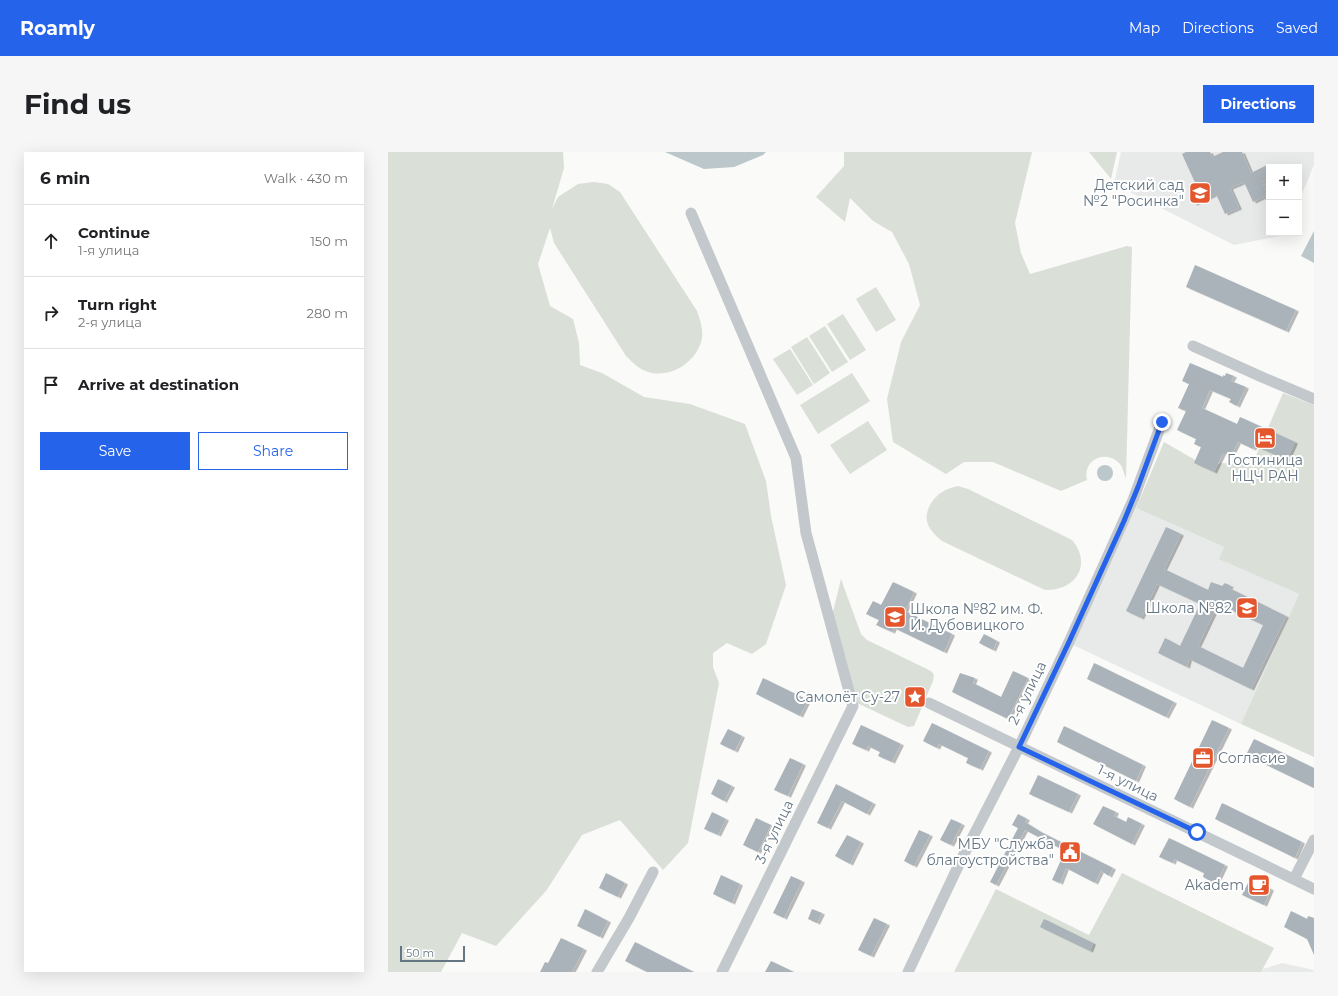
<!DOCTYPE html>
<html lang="en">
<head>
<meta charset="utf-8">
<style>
	body { margin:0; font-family:Montserrat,sans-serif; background:#f6f6f6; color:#202124 }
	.controls { position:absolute; right:12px; top:12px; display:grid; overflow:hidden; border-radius:0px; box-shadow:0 4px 16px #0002 }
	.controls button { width:36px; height:36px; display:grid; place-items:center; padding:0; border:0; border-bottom:1px solid #e0e0e0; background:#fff; color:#202124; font:20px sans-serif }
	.scale { position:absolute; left:12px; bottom:10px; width:65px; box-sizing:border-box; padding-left:4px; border:2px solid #657683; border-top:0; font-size:11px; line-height:14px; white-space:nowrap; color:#657683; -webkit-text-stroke:3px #fff; paint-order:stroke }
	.stop { position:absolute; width:12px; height:12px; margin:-9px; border:3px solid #2563eb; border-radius:50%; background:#fff }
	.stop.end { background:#2563eb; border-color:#fff; box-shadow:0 1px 4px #0008 }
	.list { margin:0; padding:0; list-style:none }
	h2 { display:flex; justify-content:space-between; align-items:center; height:52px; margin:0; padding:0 16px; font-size:17px }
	h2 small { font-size:13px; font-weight:400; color:#757577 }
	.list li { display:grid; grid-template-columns:26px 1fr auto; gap:12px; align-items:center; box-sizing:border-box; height:72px; padding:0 16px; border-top:1px solid #e0e0e0 }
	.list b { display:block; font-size:15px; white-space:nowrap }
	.list p { margin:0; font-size:13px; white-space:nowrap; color:#757577 }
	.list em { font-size:13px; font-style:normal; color:#757577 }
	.actions { display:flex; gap:8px; padding:12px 16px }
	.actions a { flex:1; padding:9px 0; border:1px solid #2563eb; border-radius:0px; text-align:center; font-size:14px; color:#2563eb }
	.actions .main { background:#2563eb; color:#fff }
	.icon { flex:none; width:22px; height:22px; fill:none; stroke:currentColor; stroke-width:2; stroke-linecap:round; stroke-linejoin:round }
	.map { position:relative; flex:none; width:926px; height:820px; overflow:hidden; border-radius:0px }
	header { display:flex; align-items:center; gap:24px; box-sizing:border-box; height:56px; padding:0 20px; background:#2563eb; color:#fff }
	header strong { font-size:19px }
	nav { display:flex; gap:22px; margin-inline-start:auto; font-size:14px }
	.intro { display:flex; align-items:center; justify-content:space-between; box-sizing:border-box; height:96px; padding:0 24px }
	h1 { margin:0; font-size:28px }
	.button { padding:10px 18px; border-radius:0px; background:#2563eb; color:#fff; font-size:14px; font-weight:700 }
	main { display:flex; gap:24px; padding:0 24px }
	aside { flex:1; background:#fff; border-radius:0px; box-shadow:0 4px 16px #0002 }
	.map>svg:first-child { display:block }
</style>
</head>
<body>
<header>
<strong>Roamly</strong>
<nav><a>Map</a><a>Directions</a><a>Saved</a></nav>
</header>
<div class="intro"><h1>Find us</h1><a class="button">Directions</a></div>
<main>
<aside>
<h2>6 min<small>Walk · 430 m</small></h2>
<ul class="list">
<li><svg class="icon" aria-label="ahead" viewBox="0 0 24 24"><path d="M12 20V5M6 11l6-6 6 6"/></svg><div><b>Continue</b><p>1-я улица</p></div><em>150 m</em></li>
<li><svg class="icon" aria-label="right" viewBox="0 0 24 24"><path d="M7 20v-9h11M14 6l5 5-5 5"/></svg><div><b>Turn right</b><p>2-я улица</p></div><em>280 m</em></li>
<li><svg class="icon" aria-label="arrive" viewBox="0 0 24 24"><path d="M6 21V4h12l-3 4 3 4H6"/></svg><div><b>Arrive at destination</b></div></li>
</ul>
<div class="actions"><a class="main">Save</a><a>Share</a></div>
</aside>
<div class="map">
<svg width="926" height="820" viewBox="0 0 926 820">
	<defs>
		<filter id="shadow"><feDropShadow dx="3" dy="1.5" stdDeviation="0" flood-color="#0004"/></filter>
	</defs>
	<rect width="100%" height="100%" fill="#fafaf8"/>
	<g fill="#e8e9e9">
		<path d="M733,0H926V13L911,49V15H881V81H898L897,83L846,93L726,32Z"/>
		<path d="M748,356L836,395L832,407L911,442L853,572L683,492Z"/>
		<path d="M894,811L926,818L925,820H873L875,817Z"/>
	</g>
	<g fill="#dadfd7">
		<path d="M0,0H175L176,16L164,57L170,45L190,32L206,30L220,32L232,40L309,159C312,167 315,177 314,186C310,209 283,227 260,220C251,217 245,211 238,204L166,91L162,76L150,112L162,154L185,167L191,191L192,213L214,221L256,245L302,252L357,272L378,329L383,364L398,433L378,492L364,502L339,491L325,501V515L331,531L300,691L275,718L232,668L194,683L158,739L108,794L74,781L53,820H0Z"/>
		<path d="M456,0H644L627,71L633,101L642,122L739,94L744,95L738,327C736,322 735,316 732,312C719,297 694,307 699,328L673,339L605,310H576L558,322L505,290L499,247L513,190L532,153L521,112L504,80L485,69L462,46L457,70L428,45L456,14Z"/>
		<path d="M701,0H729L723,27Z"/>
		<path d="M488,135L508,168L488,180L468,147Z"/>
		<path d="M455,162L478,198L462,208L439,172Z"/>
		<path d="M437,174L460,210L444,220L421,184Z"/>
		<path d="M419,185L442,221L426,232L403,195Z"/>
		<path d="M402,197L425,233L409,243L385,207Z"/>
		<path d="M464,221L482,249L430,282L412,253Z"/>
		<path d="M895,241L926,253V605L853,572L911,442L831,407L836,395L748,356L776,290L809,309L824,314L833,311L864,313Z"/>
		<path d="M480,269L499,298L462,322L442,293Z"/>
		<path d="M570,334L580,337L684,388C705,413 687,439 657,438L554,389C541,378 534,369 542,353C549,341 557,337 570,334Z"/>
		<path d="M453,427L473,482L479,488L543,519L546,523L545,529L526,574L520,575L469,551L444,464Z"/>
		<path d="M734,721L886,796L873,820H566L608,737L701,783Z"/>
	</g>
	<g fill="#bbc7cb">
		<path d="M277,0H378L375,3L346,15L316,17Z"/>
		<path d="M926,79V111L913,104Z"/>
		<circle cx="717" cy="321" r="8"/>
	</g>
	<g fill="#aab3b9" fill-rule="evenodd" filter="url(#shadow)">
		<path d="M798,0H822L824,5L835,0H854L863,21L881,12V27L874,30L880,43L865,50L856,30L842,36L851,56L837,62L828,42L806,52L801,39L809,35L794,2Z"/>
		<path d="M807,113L908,158L898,179L798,135Z"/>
		<path d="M802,211L835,225V223L837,224L838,221L846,224L843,229L858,235L849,254L841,250L843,247L822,238L814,256L849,272L852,265L907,290L899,308L867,294L865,297L850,290L845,300L843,301H835L826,320L806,311L813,295L806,292L808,287L789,278L798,259L790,256L801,232L794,229Z"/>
		<path d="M778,375L793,382L776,417L820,438L823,430L834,434L837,431L843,434L841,436L898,464L863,537L801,507L799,515L770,501L777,486L792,494L812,452L769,432L753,466L738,459ZM830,452L875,473L855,516L810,494Z"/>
		<path d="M505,430L526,440L517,459L564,482L556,500L506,476L504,480L488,473L491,468L478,462L485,449L493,453Z"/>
		<path d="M596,482L609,489L605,498L591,491Z"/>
		<path d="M706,511L786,550L778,565L699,527Z"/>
		<path d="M625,519L640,526L620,567L564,540L572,521L587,526L585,531L613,545Z"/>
		<path d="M375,526L420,548L412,564L368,542Z"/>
		<path d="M824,568L841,576L802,655L786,647Z"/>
		<path d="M544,571L601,599L592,617L578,611L580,606L551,592L549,596L535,589Z"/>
		<path d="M473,573L513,592L504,610L490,604L492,600L480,594L478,598L464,592Z"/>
		<path d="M676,574L755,613L748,629L669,590Z"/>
		<path d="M340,577L354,584L347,599L332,592Z"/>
		<path d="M866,587L926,616V636L858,603Z"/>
		<path d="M402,606L415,612L400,644L386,638Z"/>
		<path d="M650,623L690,642L681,660L641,642Z"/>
		<path d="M330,627L344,634L336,649L323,642Z"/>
		<path d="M448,632L485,651L479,662L454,649L440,676L429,671Z"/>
		<path d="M834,651L914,690L907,706L827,667Z"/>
		<path d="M715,654L728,660L726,664L738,670L740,665L754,672L744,692L705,672Z"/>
		<path d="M324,660L338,667L330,683L316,677Z"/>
		<path d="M630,662L639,667L637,670L653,680L725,716L721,724L713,719L707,731L678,716L672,731L664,728L677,699L637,678L608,733L602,730L630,676L624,673Z"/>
		<path d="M368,666L383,673L370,700L355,693Z"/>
		<path d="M563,667L574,672L563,693L552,688Z"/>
		<path d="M531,678L542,683L526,714L516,709Z"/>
		<path d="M459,683L473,690L462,712L447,704Z"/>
		<path d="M781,686L837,713L828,732L815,725L816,721L786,707L785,711L771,705Z"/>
		<path d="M218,721L237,731L230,745L211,736Z"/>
		<path d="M333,723L352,732L344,751L325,742Z"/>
		<path d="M403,724L414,729L396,766L385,761Z"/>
		<path d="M862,727L883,737L876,753L854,743Z"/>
		<path d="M197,757L220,769L212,785L189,774Z"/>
		<path d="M424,757L434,761L429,771L420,767Z"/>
		<path d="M903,759L919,767L920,764L926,766V803L919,787L896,775Z"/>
		<path d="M486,766L499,772L483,804L470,798Z"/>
		<path d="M656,767L705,791L702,799L652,775Z"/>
		<path d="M173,786L196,797L184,820H152L157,810L160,811Z"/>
		<path d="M247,790L284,809L306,820H259L237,809Z"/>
		<path d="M383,809L406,820H377Z"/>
	</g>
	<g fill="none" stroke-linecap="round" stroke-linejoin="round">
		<g stroke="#c3c8cc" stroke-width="11">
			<path d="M303,61L408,306L418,381L465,554L334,820"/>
			<path d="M805,194L876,226L926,247"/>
			<path d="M541,551L926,737"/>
			<path d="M906,727L926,688"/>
			<path d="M209,820L241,766L265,720"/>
			<path d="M520,820L575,704L631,595L681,490L745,348L774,270"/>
		</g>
	</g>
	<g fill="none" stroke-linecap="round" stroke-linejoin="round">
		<path stroke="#2563eb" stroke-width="5" d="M774,270L750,335L736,369L681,490L631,595L809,680"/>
	</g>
	<defs>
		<g id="school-square" transform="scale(1.15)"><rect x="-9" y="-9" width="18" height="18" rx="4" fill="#e4572e" stroke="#fff"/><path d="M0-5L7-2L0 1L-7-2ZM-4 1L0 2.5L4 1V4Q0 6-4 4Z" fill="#fff"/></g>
		<g id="hotel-square" transform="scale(1.15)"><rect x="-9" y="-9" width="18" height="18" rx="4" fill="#e4572e" stroke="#fff"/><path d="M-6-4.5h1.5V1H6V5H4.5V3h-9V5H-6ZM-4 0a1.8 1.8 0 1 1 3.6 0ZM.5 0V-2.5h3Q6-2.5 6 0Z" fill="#fff"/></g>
		<g id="sight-square" transform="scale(1.15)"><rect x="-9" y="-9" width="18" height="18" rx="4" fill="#e4572e" stroke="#fff"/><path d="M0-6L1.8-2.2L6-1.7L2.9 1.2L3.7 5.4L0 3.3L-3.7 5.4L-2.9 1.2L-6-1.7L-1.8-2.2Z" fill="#fff"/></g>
		<g id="office-square" transform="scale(1.15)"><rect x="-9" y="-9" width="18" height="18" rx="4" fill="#e4572e" stroke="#fff"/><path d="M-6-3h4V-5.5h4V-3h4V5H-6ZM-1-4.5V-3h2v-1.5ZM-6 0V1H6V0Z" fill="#fff"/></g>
		<g id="civic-square" transform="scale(1.15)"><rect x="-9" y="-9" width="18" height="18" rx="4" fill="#e4572e" stroke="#fff"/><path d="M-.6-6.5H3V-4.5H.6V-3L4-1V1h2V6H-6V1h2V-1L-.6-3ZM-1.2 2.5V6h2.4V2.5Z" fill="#fff"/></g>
		<g id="cafe-square" transform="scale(1.15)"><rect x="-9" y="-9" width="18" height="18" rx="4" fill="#e4572e" stroke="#fff"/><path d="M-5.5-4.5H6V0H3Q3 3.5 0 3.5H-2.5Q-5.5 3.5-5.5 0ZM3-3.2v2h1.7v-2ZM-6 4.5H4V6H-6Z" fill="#fff"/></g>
	</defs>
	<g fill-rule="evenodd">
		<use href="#school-square" x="812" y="41"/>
		<use href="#hotel-square" x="877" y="286"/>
		<use href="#school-square" x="859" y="456"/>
		<use href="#school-square" x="507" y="465"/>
		<use href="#sight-square" x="527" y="545"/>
		<use href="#office-square" x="815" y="606"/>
		<use href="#civic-square" x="682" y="700"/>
		<use href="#cafe-square" x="871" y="733"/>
	</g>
	<g text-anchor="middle" stroke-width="4" stroke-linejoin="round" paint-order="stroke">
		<g font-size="14" fill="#657683" stroke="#fff" text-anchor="end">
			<text x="796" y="38">Детский сад<tspan x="796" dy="16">№2 "Росинка"</tspan></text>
			<text x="877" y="313" text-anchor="middle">Гостиница<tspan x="877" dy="16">НЦЧ РАН</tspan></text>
			<text x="844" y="461">Школа №82</text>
			<text x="522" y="462" text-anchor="start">Школа №82 им. Ф.<tspan x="522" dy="16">И. Дубовицкого</tspan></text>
			<text x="512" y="550">Самолёт Су-27</text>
			<text x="830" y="611" text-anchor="start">Согласие</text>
			<text x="666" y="697">МБУ "Служба<tspan x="666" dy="16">благоустройства"</tspan></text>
			<text x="856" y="738">Akadem</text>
		</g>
		<g font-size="14" fill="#657683" stroke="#fff">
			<text transform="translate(639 541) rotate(-64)" y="5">2-я улица</text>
			<text transform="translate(740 631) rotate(26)" y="5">1-я улица</text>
			<text transform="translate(386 680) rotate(-64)" y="5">3-я улица</text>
		</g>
	</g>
</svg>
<div class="controls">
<button>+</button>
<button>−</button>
</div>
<div class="scale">50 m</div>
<div class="stop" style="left:809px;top:680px"></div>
<div class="stop end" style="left:774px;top:270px"></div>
</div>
</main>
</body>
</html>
